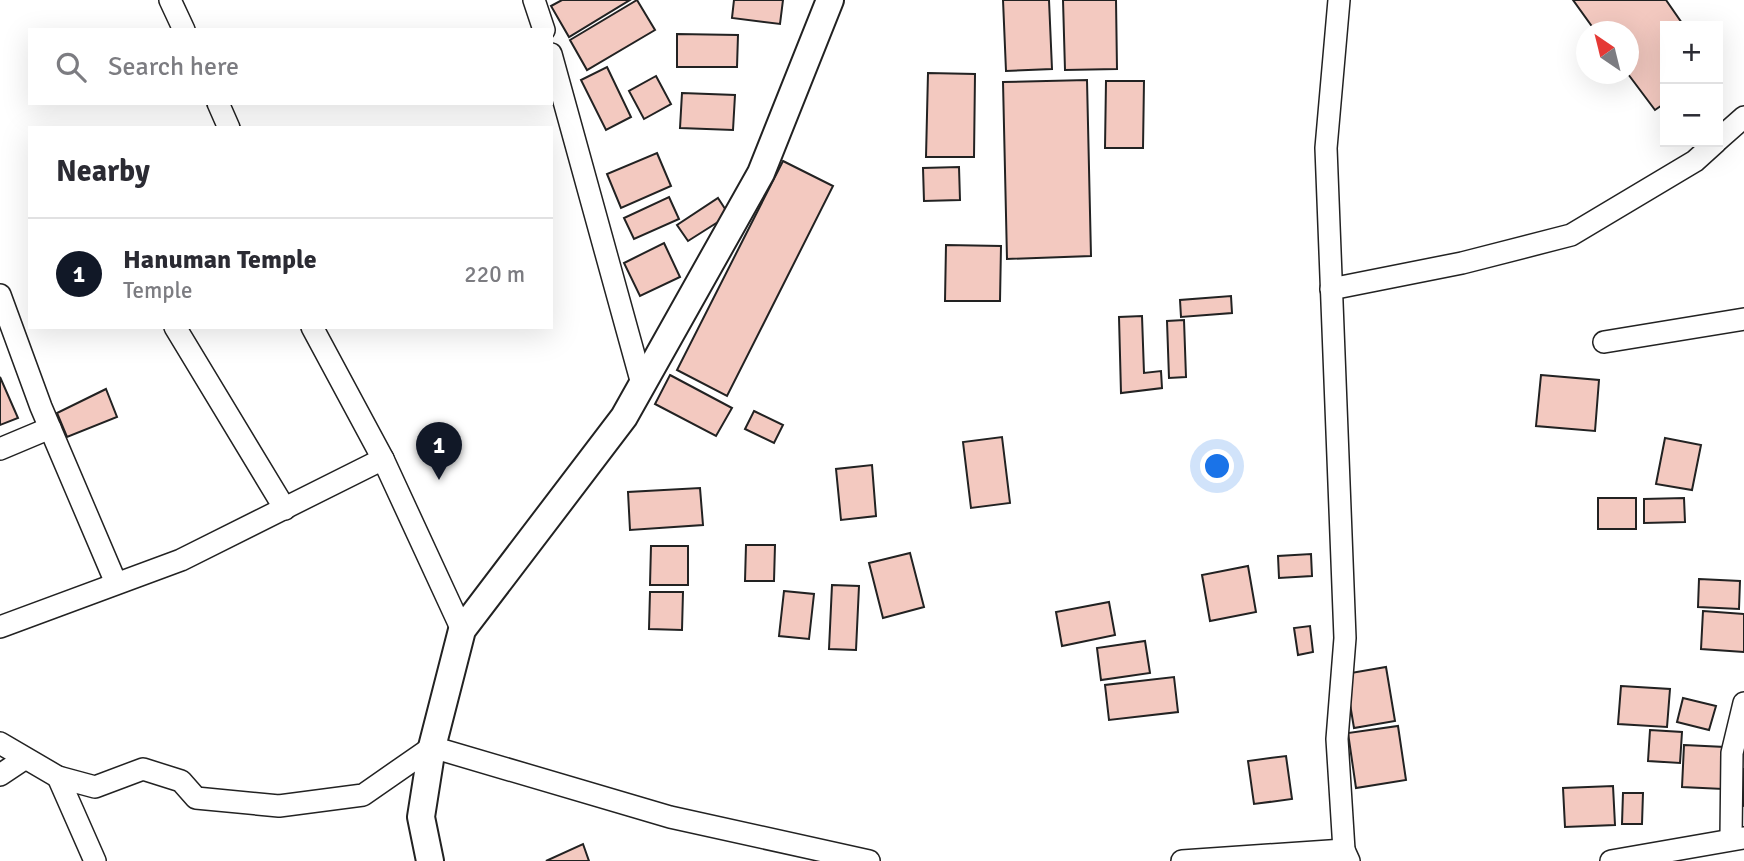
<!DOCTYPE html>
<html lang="en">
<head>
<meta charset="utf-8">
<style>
	body { margin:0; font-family:Signika,sans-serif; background:#f2f2f3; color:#2b2b33 }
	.controls { position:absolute; right:21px; top:21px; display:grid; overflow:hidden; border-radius:0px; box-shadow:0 7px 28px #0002 }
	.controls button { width:63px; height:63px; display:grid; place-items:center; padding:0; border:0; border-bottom:2px solid #e1e1e2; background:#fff; color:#2b2b33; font:35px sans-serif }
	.compass { position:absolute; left:1576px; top:21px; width:63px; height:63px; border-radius:50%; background:#fff; box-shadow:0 7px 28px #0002; rotate:325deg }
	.you { position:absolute; left:1218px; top:467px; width:24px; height:24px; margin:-18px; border:5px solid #fff; border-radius:50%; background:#1a73e8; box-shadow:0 0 0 10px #1a73e833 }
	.badge { display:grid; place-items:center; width:46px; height:46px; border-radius:50%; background:#111827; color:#fff; font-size:23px; font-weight:700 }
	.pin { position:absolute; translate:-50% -58px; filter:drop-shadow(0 2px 4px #0008) }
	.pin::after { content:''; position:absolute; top:37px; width:24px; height:21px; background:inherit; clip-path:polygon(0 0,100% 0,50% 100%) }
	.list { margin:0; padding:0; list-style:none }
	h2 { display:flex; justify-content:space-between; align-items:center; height:91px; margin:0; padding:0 28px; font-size:30px }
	h2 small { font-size:23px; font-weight:400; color:#7c7c81 }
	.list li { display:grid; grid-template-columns:46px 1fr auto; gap:21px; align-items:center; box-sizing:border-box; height:112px; padding:0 28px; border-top:2px solid #e1e1e2 }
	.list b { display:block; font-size:26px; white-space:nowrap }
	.list p { margin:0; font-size:23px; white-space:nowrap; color:#7c7c81 }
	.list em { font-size:23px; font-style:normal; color:#7c7c81 }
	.icon { flex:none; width:38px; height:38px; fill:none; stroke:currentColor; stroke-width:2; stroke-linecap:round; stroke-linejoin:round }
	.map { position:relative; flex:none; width:1744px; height:861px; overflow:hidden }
	.search { position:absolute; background:#fff; box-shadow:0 7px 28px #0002; left:28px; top:28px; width:525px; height:77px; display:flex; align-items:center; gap:18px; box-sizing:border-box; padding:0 24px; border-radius:0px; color:#7c7c81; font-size:26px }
	.panel { position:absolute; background:#fff; box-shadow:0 7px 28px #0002; left:28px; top:126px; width:525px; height:203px; border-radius:0px }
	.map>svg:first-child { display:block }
</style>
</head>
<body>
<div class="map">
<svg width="1744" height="861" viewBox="0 0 1744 861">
	<rect width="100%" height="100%" fill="#fff"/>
	<g fill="#f3c9c0" stroke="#222" stroke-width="2">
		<path d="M562,0H630L569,37L551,6Z"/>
		<path d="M637,0L655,30L587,70L570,40Z"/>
		<path d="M734,0H783L780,24L732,18Z"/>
		<path d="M1003,0H1049L1052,69L1006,71Z"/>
		<path d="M1063,0H1116L1117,69L1065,70Z"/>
		<path d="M1573,0H1666L1684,26H1665V103L1655,110L1628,74V32H1596Z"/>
		<path d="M677,34L738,35L737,67H677Z"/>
		<path d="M607,67L631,117L606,130L581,80Z"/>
		<path d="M928,73L975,74L974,157H926Z"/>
		<path d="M656,76L671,104L644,119L629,91Z"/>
		<path d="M1087,80L1091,256L1007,259L1003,82Z"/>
		<path d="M1106,81H1144L1143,148H1105Z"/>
		<path d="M682,93L735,95L733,130L680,128Z"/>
		<path d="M657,153L671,186L621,208L607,174Z"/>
		<path d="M783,161L833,186L727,396L677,370Z"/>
		<path d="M959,167L960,200L924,201L923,168Z"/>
		<path d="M669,197L679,219L634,239L624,218Z"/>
		<path d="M718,198L729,215L688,241L677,225Z"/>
		<path d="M664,243L680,277L640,296L624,263Z"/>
		<path d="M946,245L1001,246L1000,301H945Z"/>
		<path d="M1231,296L1232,313L1181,317L1180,300Z"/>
		<path d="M1142,316L1144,373L1161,371L1162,388L1121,393L1119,317Z"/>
		<path d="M1184,320L1186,377L1169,378L1167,321Z"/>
		<path d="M670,375L732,408L716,436L655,404Z"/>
		<path d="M1541,375L1599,380L1595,431L1536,426Z"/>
		<path d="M0,377L18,418L0,425Z"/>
		<path d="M106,389L117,417L67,437L57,413Z"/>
		<path d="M754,411L783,425L774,443L745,429Z"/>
		<path d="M1002,437L1010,503L971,508L963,442Z"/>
		<path d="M1665,438L1701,445L1692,490L1656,484Z"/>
		<path d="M872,465L876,516L841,520L836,469Z"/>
		<path d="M700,488L703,525L630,530L628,492Z"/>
		<rect x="1598" y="498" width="38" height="31"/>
		<path d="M1684,498L1685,522L1644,523V499Z"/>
		<path d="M746,545H775L774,581H745Z"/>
		<path d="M651,546H688V585H650Z"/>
		<path d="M910,553L924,607L883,618L869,563Z"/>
		<path d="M1311,554L1312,576L1279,578L1278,556Z"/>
		<path d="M1248,566L1256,612L1210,621L1202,575Z"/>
		<path d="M1699,579L1740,581L1739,609L1698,607Z"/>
		<path d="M832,585L859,586L856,650L829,649Z"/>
		<path d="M784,591L814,594L809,639L779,636Z"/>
		<path d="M650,592H683L682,630L649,629Z"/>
		<path d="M1109,602L1115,635L1062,646L1056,612Z"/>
		<path d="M1703,611L1744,614V652L1701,649Z"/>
		<path d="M1310,626L1313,652L1298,655L1294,628Z"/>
		<path d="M1145,641L1150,673L1101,680L1097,648Z"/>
		<path d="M1386,667L1395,721L1354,728L1345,674Z"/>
		<path d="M1174,677L1178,712L1109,720L1105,685Z"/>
		<path d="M1621,686L1670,689L1667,727L1618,724Z"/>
		<path d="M1683,698L1716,706L1709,730L1677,722Z"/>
		<path d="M1398,726L1406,780L1356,788L1348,733Z"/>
		<path d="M1650,730L1682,732L1680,763L1648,761Z"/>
		<path d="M1684,745L1725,747L1723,789L1682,787Z"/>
		<path d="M1286,756L1292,799L1254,804L1248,761Z"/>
		<path d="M1743,769H1744V806L1740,805Z"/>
		<path d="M1613,786L1615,825L1565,827L1563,788Z"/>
		<path d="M1623,793H1643L1642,824H1622Z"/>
		<path d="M583,844L589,861H546Z"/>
	</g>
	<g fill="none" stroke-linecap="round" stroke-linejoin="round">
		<g stroke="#222" stroke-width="24">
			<g id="minor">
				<path d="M170,0L184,30"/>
				<path d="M534,0L544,30"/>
				<path d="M1339,0L1326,148L1345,638L1337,739L1344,850"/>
				<path d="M551,54L642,384"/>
				<path d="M218,103L229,128"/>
				<path d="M1718,140L1744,117"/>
				<path d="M1331,289L1462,263L1571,235L1695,161L1716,142"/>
				<path d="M0,295L41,407L116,583"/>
				<path d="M175,327L285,509"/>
				<path d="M312,327L383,459L462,630"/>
				<path d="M1604,342L1744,319"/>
				<path d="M0,449L50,428"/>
				<path d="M0,627L181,560L383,459"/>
				<path d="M0,743L58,777L95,787L143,769L181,781L196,798L279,806L363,795L432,747L670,817L869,861"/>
				<path d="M0,775L24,759"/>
				<path d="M58,777L95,861"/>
				<path d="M1731,839L1732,753L1744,703"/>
				<path d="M1182,861L1344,850L1349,861"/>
				<path d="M1611,861L1743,838"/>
			</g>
		</g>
		<g stroke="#222" stroke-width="30">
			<path id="tertiary" d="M430,861L421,817L432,747L462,630L624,417L761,173L830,0"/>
		</g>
		<use href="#minor" stroke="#fff" stroke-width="21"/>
		<use href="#tertiary" stroke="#fff" stroke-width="26"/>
	</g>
</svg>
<div class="controls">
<button>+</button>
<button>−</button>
</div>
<svg class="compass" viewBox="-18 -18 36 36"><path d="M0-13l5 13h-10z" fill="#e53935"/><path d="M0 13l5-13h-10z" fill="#7c7c81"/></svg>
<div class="you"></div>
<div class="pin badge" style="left:439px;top:480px">1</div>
<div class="search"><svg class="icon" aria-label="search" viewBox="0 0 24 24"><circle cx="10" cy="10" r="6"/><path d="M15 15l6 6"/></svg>Search here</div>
<section class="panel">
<h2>Nearby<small></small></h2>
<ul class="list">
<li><span class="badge">1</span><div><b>Hanuman Temple</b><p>Temple</p></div><em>220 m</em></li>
</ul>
</section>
</div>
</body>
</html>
